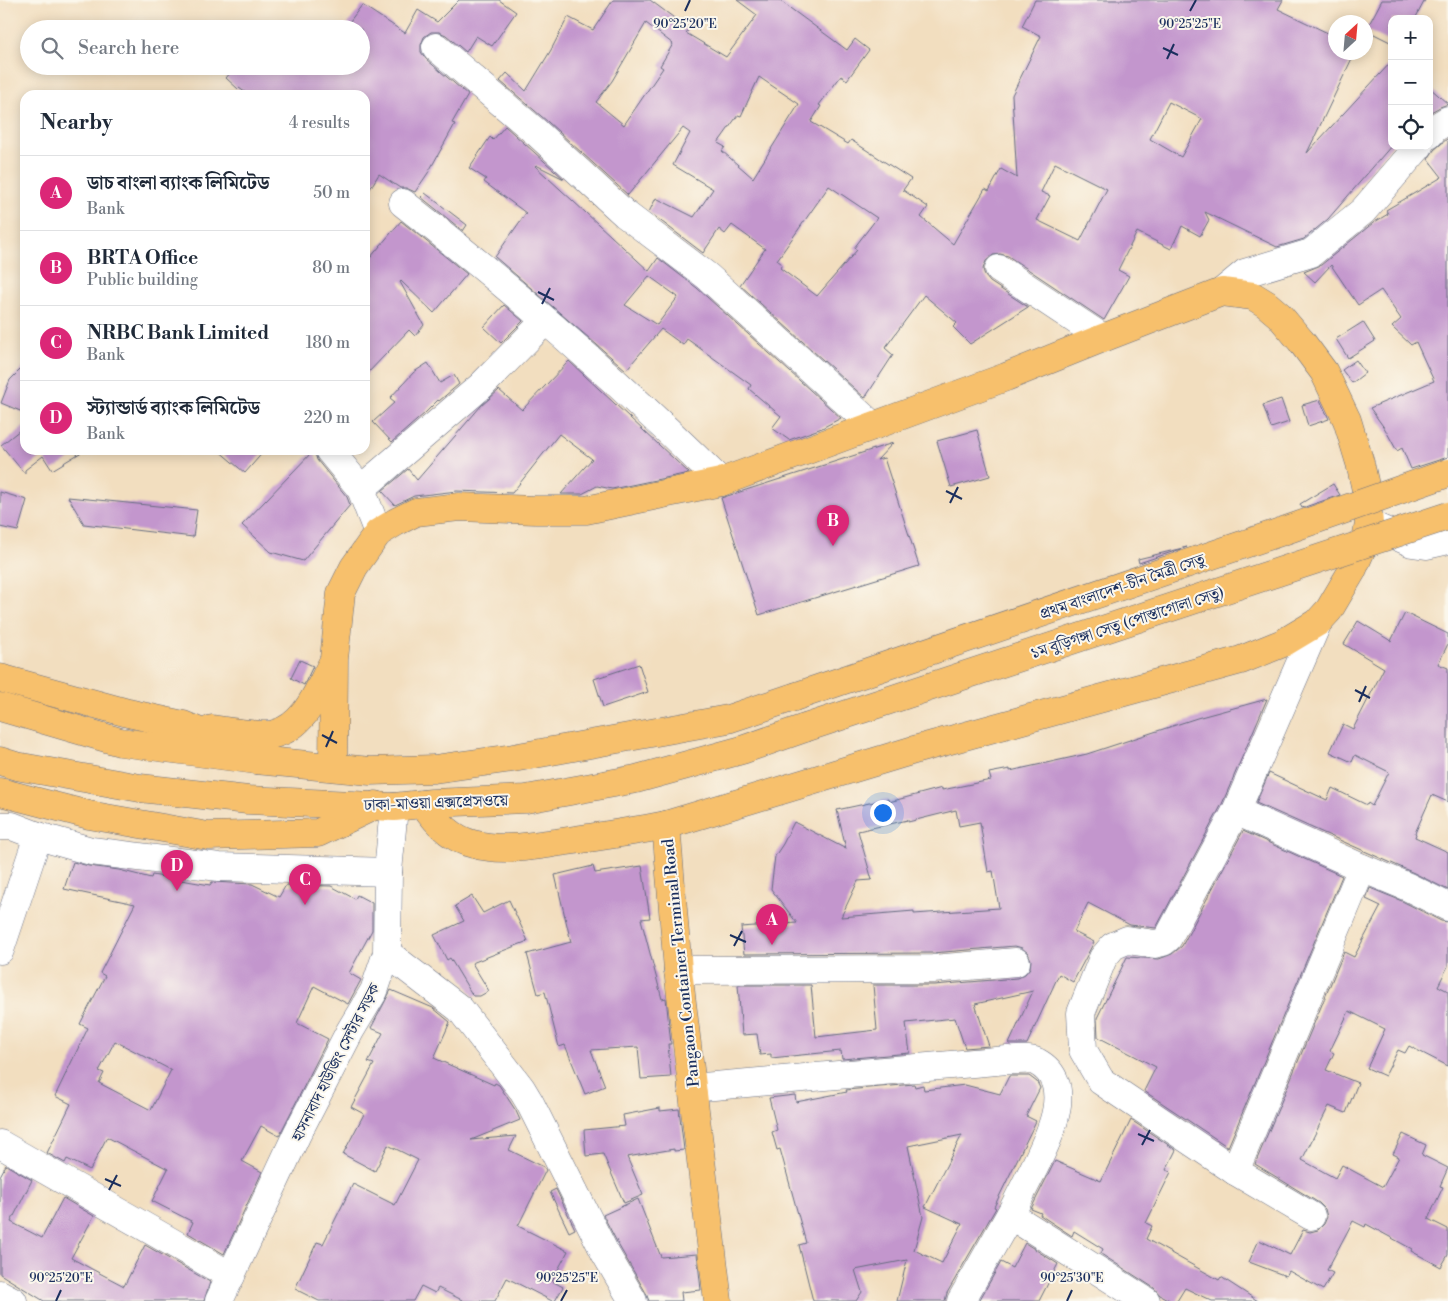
<!DOCTYPE html>
<html lang="en">
<head>
<meta charset="utf-8">
<style>
	body { margin:0; font-family:"Libre Bodoni","Noto Serif Bengali",serif; background:#f2f2f3; color:#1f2937 }
	.controls { position:absolute; right:15px; top:15px; display:grid; overflow:hidden; border-radius:10px; box-shadow:0 2px 12px #0003 }
	.controls button { width:45px; height:45px; display:grid; place-items:center; padding:0; border:0; border-bottom:1px solid #e0e1e3; background:#fff; color:#1f2937; font:25px sans-serif }
	.compass { position:absolute; left:1328px; top:15px; width:45px; height:45px; border-radius:50%; background:#fff; box-shadow:0 2px 12px #0003; rotate:26deg }
	.you { position:absolute; left:882px; top:812px; width:18px; height:18px; margin:-12px; border:4px solid #fff; border-radius:50%; background:#1a73e8; box-shadow:0 0 0 8px #1a73e833 }
	.badge { display:grid; place-items:center; width:32px; height:32px; border-radius:50%; background:#db2777; color:#fff; font-size:16px; font-weight:700 }
	.pin { position:absolute; translate:-50% -41px; filter:drop-shadow(0 1px 2px #0008) }
	.pin::after { content:''; position:absolute; top:26px; width:18px; height:15px; background:inherit; clip-path:polygon(0 0,100% 0,50% 100%) }
	.list { margin:0; padding:0; list-style:none }
	h2 { display:flex; justify-content:space-between; align-items:center; height:65px; margin:0; padding:0 20px; font-size:21px }
	h2 small { font-size:16px; font-weight:400; color:#747a83 }
	.list li { display:grid; grid-template-columns:32px 1fr auto; gap:15px; align-items:center; box-sizing:border-box; height:75px; padding:0 20px; border-top:1px solid #e0e1e3 }
	.list b { display:block; font-size:19px; white-space:nowrap }
	.list p { margin:0; font-size:16px; white-space:nowrap; color:#747a83 }
	.list em { font-size:16px; font-style:normal; color:#747a83 }
	.icon { flex:none; width:28px; height:28px; fill:none; stroke:currentColor; stroke-width:2; stroke-linecap:round; stroke-linejoin:round }
	.map { position:relative; flex:none; width:1448px; height:1301px; overflow:hidden }
	.search { position:absolute; background:#fff; box-shadow:0 2px 12px #0003; left:20px; top:20px; width:350px; height:55px; display:flex; align-items:center; gap:12px; box-sizing:border-box; padding:0 18px; border-radius:28px; color:#747a83; font-size:19px }
	.panel { position:absolute; background:#fff; box-shadow:0 2px 12px #0003; left:20px; top:90px; width:350px; height:365px; border-radius:15px }
	.map>svg:first-child { display:block }
</style>
</head>
<body>
<div class="map">
<svg width="1448" height="1301" viewBox="0 0 1448 1301">
	<rect width="100%" height="100%" fill="#fbf7ec"/>
	<filter id="ink" filterUnits="userSpaceOnUse"><feTurbulence type="fractalNoise" baseFrequency=".02" numOctaves="2"/><feDisplacementMap in="SourceGraphic" scale="10" xChannelSelector="R" yChannelSelector="G"/><feConvolveMatrix kernelMatrix="1 2 1 2 8 2 1 2 1" color-interpolation-filters="sRGB"/></filter>
	<filter id="wash" filterUnits="userSpaceOnUse"><feTurbulence type="fractalNoise" baseFrequency=".0096" numOctaves="4" result="noise"/><feDisplacementMap in="SourceGraphic" scale="20" xChannelSelector="R" yChannelSelector="G"/><feGaussianBlur stdDeviation="1.12" result="paint"/><feColorMatrix in="noise" values="0 0 0 0 0 0 0 0 0 0 0 0 0 0 0 0 0 1.4 0 .05"/><feComposite in="paint" operator="in"/></filter>
	<g filter="url(#wash)">
		<rect width="100%" height="100%" fill="#f2debf"/>
		<g id="blocks">
			<g fill="#c396cd" fill-rule="evenodd">
				<path d="M459,0H499L516,12L492,46L476,36L466,52L446,35L439,32H431L424,37L421,45V52L426,59L468,95L452,123L455,124L428,173L415,192L406,188H400L379,174L365,197V95H249L239,88L238,89L226,78L236,66H361V29H344L362,5L405,33L418,10L437,22Z"/>
				<path d="M613,0H650L689,29L686,33L726,57L757,15L737,0H779L847,50L855,39L869,50L847,80L841,76L819,105L821,106L811,122L848,144L851,140L911,179L903,190L928,207L921,217L953,244L985,189L989,191L1001,169L1017,178L1012,95L1041,36L1022,26L1035,0H1283L1278,9L1336,37V52H1355L1307,153L1392,61V145L1328,219L1304,239L1277,247L1205,212L1209,220L1200,236L1182,226L1171,249L1137,232L1118,270L1129,276L1104,320L1008,256L1000,254L993,255L986,261L983,269L985,276L990,282L1028,307L970,344L953,327L957,323L924,295L885,348L893,355L865,398L740,285L765,249L732,225L725,234L719,229L703,253L649,212L656,198L694,217L713,189L673,165L690,133L683,128L628,195L548,122L500,81L507,73L526,91L551,50L568,17L593,30ZM646,23L673,44L660,66L663,68L624,125L596,102L612,81ZM759,77L799,104L753,178L722,151L725,147L718,143L738,115L741,116ZM1169,102L1202,119L1181,157L1150,139ZM1055,163L1107,189L1080,241L1037,220L1050,196L1041,192ZM829,186L877,218L854,248L857,250L817,296L780,268L782,264L777,260Z"/>
				<path d="M1382,0H1425L1415,19H1392V43L1366,30Z"/>
				<path d="M1429,87L1448,104L1440,107L1429,113Z"/>
				<path d="M505,126L564,179L536,165L535,166L649,271L658,258L697,288L841,418L822,428L789,440L772,428L781,416L749,389L751,385L687,339L683,345L661,329L626,370L495,257L526,213L484,182L486,179L469,168L490,137L493,140ZM649,276L678,297L657,325L625,305Z"/>
				<path d="M1448,138V457L1411,469L1402,448L1397,451L1385,429L1370,408L1434,381L1416,342L1411,345L1392,327L1401,319L1381,290L1358,305L1331,265L1315,282L1304,272L1321,265L1373,223L1388,214L1386,210L1442,177L1428,159L1434,150Z"/>
				<path d="M425,193L467,225L463,231L421,197Z"/>
				<path d="M401,221L467,274L434,313L401,281L400,282L424,325L415,336L409,330L365,376V264Z"/>
				<path d="M504,305L523,321L501,343L484,327Z"/>
				<path d="M1363,322L1375,341L1348,358L1336,339Z"/>
				<path d="M1356,360L1365,373L1352,383L1342,370Z"/>
				<path d="M569,361L689,473L612,489L597,486L582,494H561L592,459L559,434L512,493L457,491L414,496L395,505L382,491L408,469L417,480L481,406L499,390L522,410Z"/>
				<path d="M428,363L440,383L454,375L459,384L439,401L438,400L425,413L392,442L373,422L395,402L390,398L414,372Z"/>
				<path d="M25,365V413L1,403L10,380Z"/>
				<path d="M1281,399L1289,422L1271,428L1263,405Z"/>
				<path d="M1320,400L1329,419L1308,426L1302,405Z"/>
				<path d="M25,426V450H85L52,470L43,456L25,470V474L1,445Z"/>
				<path d="M977,430L990,476L951,487L937,441Z"/>
				<path d="M893,443L877,460L884,458L919,566L759,615L721,498Z"/>
				<path d="M218,450H265L245,473Z"/>
				<path d="M314,450L317,460L347,497L350,505L303,561L271,552L242,525Z"/>
				<path d="M1333,484L1340,495L1302,508L1300,504Z"/>
				<path d="M0,492L27,500L18,531L0,527Z"/>
				<path d="M68,497L197,510L193,537L84,524Z"/>
				<path d="M1187,547L1139,563L1138,559Z"/>
				<path d="M1405,613L1448,634V644L1438,664L1448,668V802L1432,795L1415,833L1416,834L1415,837L1448,852V890L1414,873L1256,803L1269,773L1327,800L1332,788L1367,805L1368,803L1372,806L1389,772L1355,755L1352,762L1330,752L1343,724L1353,729L1384,668L1344,644L1358,621L1391,641Z"/>
				<path d="M300,660L313,666L304,685L291,678Z"/>
				<path d="M639,664L648,692L603,707L594,679Z"/>
				<path d="M1267,699L1222,804L1156,928L1130,925L1088,903L1074,932L1094,942L1073,982L1059,974L1027,1044H1009L1033,991L975,1004L989,1046L965,1048L955,1018L906,1023L910,1053L842,1059L841,1051L771,1058V1054L760,1055L757,1034L742,1035L738,985H811L816,1037L877,1030L873,985H934L1017,978L1025,974L1030,968L1031,960L1028,953L1022,948L1015,946L932,953L744,954L741,927L797,923L771,889L775,856L783,844L794,822L846,849L837,810L888,799L889,802L942,788V790L991,780L989,773L1010,769V771L1087,754L1197,718ZM956,810L959,826L980,822L988,872L993,871L999,908L914,914V911L841,917L858,881L872,880L858,831L908,820V822Z"/>
				<path d="M1243,831L1342,876L1228,1147L1144,1091L1156,1067L1098,1037L1097,1018L1127,957L1159,959L1172,954L1182,946Z"/>
				<path d="M73,862L89,866L119,870L151,878L152,875L210,885L212,882L252,884L279,897L286,885L331,886L355,899L357,895L372,903V930L349,973L361,980L348,1004L314,986L297,1023L328,1039L279,1136L261,1126L242,1161L262,1172L224,1254L188,1233L193,1222L152,1201L168,1169L107,1137L90,1170L67,1159L65,1163L47,1153L71,1104L55,1096L88,1028L80,1024L105,976L100,973L135,904L64,889ZM115,1041L171,1070L151,1110L99,1083L104,1073L99,1071Z"/>
				<path d="M593,866L595,873L642,866L650,918L641,919L662,999L666,998L671,1044H668L671,1077L641,1079L638,1047L591,1050L605,1086L585,1094L565,1045L559,1047L545,992L538,994L527,954L571,942L555,875Z"/>
				<path d="M1370,888L1402,901L1441,921L1448,922V966L1438,986L1448,991V1066L1409,1046L1405,1053L1398,1050L1385,1076L1367,1068L1385,1029L1349,1011L1330,1051L1334,1053L1326,1070L1358,1083L1346,1113L1329,1106L1302,1160L1335,1178L1342,1165L1383,1187L1399,1157L1393,1154L1403,1134L1426,1145L1422,1155L1448,1168L1440,1186L1443,1187L1428,1219L1448,1229V1255L1441,1267L1411,1251L1412,1249L1366,1224L1365,1227L1353,1221L1327,1270L1333,1273L1323,1290L1289,1271L1286,1276L1249,1262L1259,1240L1290,1255L1303,1230L1310,1232L1318,1230L1324,1224L1327,1217L1325,1209L1319,1203L1255,1164L1344,952L1354,957L1381,906L1366,899Z"/>
				<path d="M472,896L483,913L509,900L528,941L472,963L489,991L480,996H473L450,958L447,960L434,935L464,921L455,906Z"/>
				<path d="M391,990L433,1008L450,1022L434,1058L494,1085L495,1083L499,1085L516,1111L520,1120L471,1140L516,1136L509,1150L544,1167L546,1170L518,1226L568,1251L552,1281L563,1287L555,1301H552L507,1278L495,1301H464L438,1288L435,1293L421,1286L413,1301H319L295,1289L317,1242L323,1244L353,1184L395,1205L418,1160L388,1145L375,1171L343,1154L364,1114L351,1107L374,1064L368,1062L383,1033L371,1028Z"/>
				<path d="M1009,1076H1029L1037,1082L1040,1088L1026,1116L1036,1121L994,1207L996,1208L947,1293L945,1301H897L907,1260L855,1270L862,1292L856,1301H813L799,1245L806,1243L780,1149L777,1150L772,1132L777,1130L769,1098L795,1095L796,1102L847,1092L846,1090L914,1084L915,1087L923,1085L924,1090L965,1085L1000,1094ZM962,1135L925,1207L962,1224L942,1263L914,1250L923,1217L908,1146Z"/>
				<path d="M660,1108V1111L679,1109L684,1150L674,1151V1149L627,1157L643,1195L624,1203L603,1154L586,1156L584,1130L625,1126L623,1115Z"/>
				<path d="M1131,1120L1176,1150L1166,1170L1171,1172L1146,1223L1152,1226L1146,1239L1219,1280L1221,1277L1258,1301H1212L1185,1288L1177,1301H1171L1160,1295L1154,1288L1101,1254L1103,1249L1074,1231L1072,1236L1040,1215L1041,1213L1031,1209L1055,1161L1101,1181Z"/>
				<path d="M6,1165L32,1180L11,1222L42,1238L63,1198L94,1216L71,1258L124,1286L145,1245L210,1282L204,1301H44L0,1274V1176Z"/>
				<path d="M556,1189L575,1229L569,1232L550,1192Z"/>
				<path d="M638,1199L661,1257L697,1254L701,1290L681,1292L682,1301H649L646,1293L619,1246L603,1215Z"/>
				<path d="M1025,1243L1058,1264L1039,1301H979L1001,1262L1012,1268Z"/>
			</g>
		</g>
	</g>
	<g filter="url(#ink)">
		<use href="#blocks" fill-opacity="0" stroke="#666c80" stroke-width="1"/>
		<g fill="none" stroke-linecap="round" stroke-linejoin="round">
			<g stroke="#666c80" stroke-width="29">
				<g id="minor">
					<path d="M436,47L537,133L625,214L707,276L873,426"/>
					<path d="M1429,135L1435,128L1448,120"/>
					<path d="M403,203C514,290 621,383 721,482"/>
					<path d="M999,269L1103,338"/>
					<path d="M1222,292L1245,273L1311,253L1363,211L1419,146"/>
					<path d="M329,450L361,489L378,533"/>
					<path d="M361,489L481,386L545,321"/>
					<path d="M1376,527L1412,543L1426,545L1448,540"/>
					<path d="M0,826H12L38,836"/>
					<path d="M1362,868L1408,887L1448,907"/>
					<path d="M0,950L38,836L91,851L219,867L388,872"/>
					<path d="M387,953L460,1009L521,1088L530,1103L605,1253L633,1301"/>
					<path d="M678,970L933,969L1016,962"/>
					<path d="M692,1088L1007,1060C1015,1061 1030,1058 1037,1062C1078,1084 1047,1141 1033,1170C1025,1185 1018,1200 1010,1215"/>
					<path d="M0,1144L231,1276"/>
					<path d="M1235,1171L1362,868L1236,811"/>
					<path d="M1311,1216L1235,1171L1101,1081L1083,1050L1081,1013L1103,958L1113,946L1127,940L1155,944L1163,942L1168,938L1236,811L1318,622"/>
					<path d="M0,1294L13,1301"/>
					<path d="M219,1301L297,1134L350,1031L374,991L387,953L388,872L394,807"/>
					<path d="M961,1301L1010,1215L1146,1301"/>
				</g>
			</g>
			<g stroke="#666c80" stroke-width="29">
				<g id="major">
					<path d="M0,678L128,713L183,725L231,745L256,760"/>
					<path d="M212,729C224,731 265,737 274,734C306,726 318,690 332,664"/>
					<path d="M333,767L334,659L341,593L354,567L378,533L396,522L416,512L459,507L536,510H586L721,482L1006,377L1103,338L1222,292L1253,296L1266,304L1279,315L1301,341L1324,372L1347,420L1360,463L1366,490L1369,524L1366,539L1352,571L1329,610L1318,622L1283,643L1241,660L914,750L666,825"/>
					<path d="M0,792L89,815L208,836L318,833L376,805"/>
				</g>
			</g>
			<g stroke="#666c80" stroke-width="29">
				<g id="highway">
					<path d="M0,707L120,742L256,760L370,771L434,769L513,758L728,719L794,697"/>
					<path d="M0,761L16,766L140,788L248,800L394,807L432,803L526,799L636,779L742,750L805,728"/>
					<path d="M424,804C436,822 452,839 473,844C503,852 532,846 561,842C596,837 631,832 666,825L678,970L718,1301"/>
				</g>
			</g>
			<use href="#minor" stroke="#fff" stroke-width="28"/>
			<use href="#major" stroke="#f7c06c" stroke-width="28"/>
			<use href="#highway" stroke="#f7c06c" stroke-width="28"/>
			<g stroke="#666c80" stroke-width="29" stroke-linecap="butt">
				<g id="highway-bridge">
					<path d="M794,697L1286,530L1448,473"/>
					<path d="M805,728L1448,516"/>
				</g>
			</g>
			<use href="#highway-bridge" stroke="#f7c06c" stroke-width="28"/>
		</g>
	</g>
	<path fill="none" stroke="#1b2f5e" stroke-width="2" d="M685,11L690,0M1190,11L1196,0M1163,48L1178,55M1167,59L1174,44M538,292L554,300M542,304L550,288M946,491L962,499M950,503L958,487M1355,690L1370,698M1359,702L1366,686M322,735L337,743M326,747L333,731M730,935L746,942M734,946L742,931M1138,1134L1154,1141M1142,1145L1150,1130M105,1179L121,1186M109,1190L117,1175M56,1301L61,1290M561,1301L567,1290M1067,1301L1072,1290"/>
	<g text-anchor="middle" stroke-width="4" stroke-linejoin="round" paint-order="stroke">
		<g font-size="16" fill="#1b2f5e" stroke="#fbf7ec">
			<text transform="translate(1122 586) rotate(-19)" y="6">প্রথম বাংলাদেশ-চীন মৈত্রী সেতু</text>
			<text transform="translate(1127 622) rotate(-18)" y="6">১ম বুড়িগঙ্গা সেতু (পোস্তাগোলা সেতু)</text>
			<text transform="translate(436 802) rotate(-2)" y="6">ঢাকা-মাওয়া এক্সপ্রেসওয়ে</text>
			<text transform="translate(680 963) rotate(-96)" y="6">Pangaon Container Terminal Road</text>
			<text transform="translate(335 1062) rotate(-63)" y="6">হাসনাবাদ হাউজিং সেন্টার সড়ক</text>
		</g>
	</g>
	<g font-size="12" text-anchor="middle" fill="#1b2f5e" stroke="#fbf7ec" stroke-width="4" stroke-linejoin="round" paint-order="stroke">
		<text x="685" y="28">90°25'20"E</text>
		<text x="1190" y="28">90°25'25"E</text>
		<text x="61" y="1282">90°25'20"E</text>
		<text x="567" y="1282">90°25'25"E</text>
		<text x="1072" y="1282">90°25'30"E</text>
	</g>
</svg>
<div class="controls">
<button>+</button>
<button>−</button>
<button><svg class="icon" aria-label="locate" viewBox="0 0 24 24"><circle cx="12" cy="12" r="6"/><path d="M12 2v4M12 18v4M2 12h4M18 12h4"/></svg></button>
</div>
<svg class="compass" viewBox="-18 -18 36 36"><path d="M0-13l5 13h-10z" fill="#e53935"/><path d="M0 13l5-13h-10z" fill="#747a83"/></svg>
<div class="you"></div>
<div class="pin badge" style="left:772px;top:945px">A</div>
<div class="pin badge" style="left:833px;top:546px">B</div>
<div class="pin badge" style="left:305px;top:905px">C</div>
<div class="pin badge" style="left:177px;top:891px">D</div>
<div class="search"><svg class="icon" aria-label="search" viewBox="0 0 24 24"><circle cx="10" cy="10" r="6"/><path d="M15 15l6 6"/></svg>Search here</div>
<section class="panel">
<h2>Nearby<small>4 results</small></h2>
<ul class="list">
<li><span class="badge">A</span><div><b>ডাচ বাংলা ব্যাংক লিমিটেড</b><p>Bank</p></div><em>50 m</em></li>
<li><span class="badge">B</span><div><b>BRTA Office</b><p>Public building</p></div><em>80 m</em></li>
<li><span class="badge">C</span><div><b>NRBC Bank Limited</b><p>Bank</p></div><em>180 m</em></li>
<li><span class="badge">D</span><div><b>স্ট্যান্ডার্ড ব্যাংক লিমিটেড</b><p>Bank</p></div><em>220 m</em></li>
</ul>
</section>
</div>
</body>
</html>
